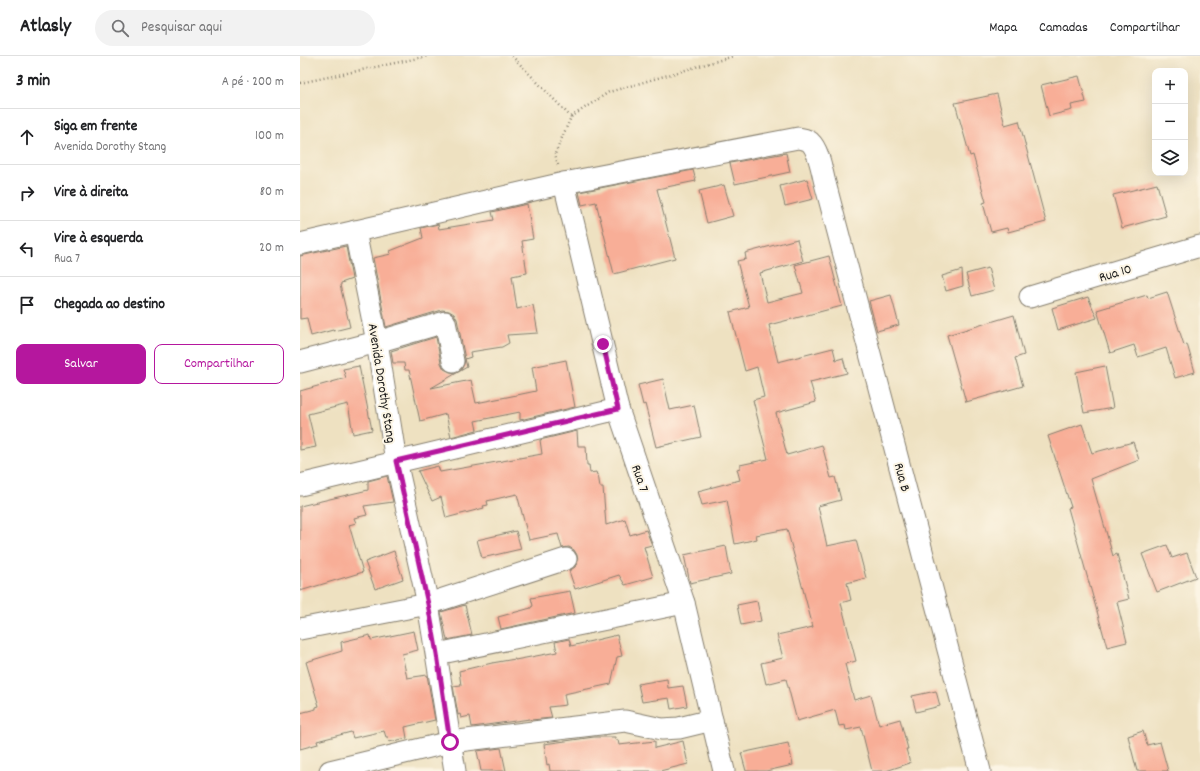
<!DOCTYPE html>
<html lang="pt">
<head>
<meta charset="utf-8">
<style>
	body { margin:0; font-family:Dekko,sans-serif; background:#f2f2f2; color:#202124 }
	.controls { position:absolute; right:12px; top:12px; display:grid; overflow:hidden; border-radius:8px; box-shadow:0 4px 16px #0002 }
	.controls button { width:36px; height:36px; display:grid; place-items:center; padding:0; border:0; border-bottom:1px solid #e0e0e0; background:#fff; color:#202124; font:20px sans-serif }
	.stop { position:absolute; width:12px; height:12px; margin:-9px; border:3px solid #b5179e; border-radius:50%; background:#fff }
	.stop.end { background:#b5179e; border-color:#fff; box-shadow:0 1px 4px #0008 }
	.list { margin:0; padding:0; list-style:none }
	h2 { display:flex; justify-content:space-between; align-items:center; height:52px; margin:0; padding:0 16px; font-size:17px }
	h2 small { font-size:13px; font-weight:400; color:#757577 }
	.list li { display:grid; grid-template-columns:26px 1fr auto; gap:12px; align-items:center; box-sizing:border-box; height:56px; padding:0 16px; border-top:1px solid #e0e0e0 }
	.list b { display:block; font-size:15px; white-space:nowrap }
	.list p { margin:0; font-size:13px; white-space:nowrap; color:#757577 }
	.list em { font-size:13px; font-style:normal; color:#757577 }
	.actions { display:flex; gap:8px; padding:12px 16px }
	.actions a { flex:1; padding:9px 0; border:1px solid #b5179e; border-radius:8px; text-align:center; font-size:14px; color:#b5179e }
	.actions .main { background:#b5179e; color:#fff }
	.icon { flex:none; width:22px; height:22px; fill:none; stroke:currentColor; stroke-width:2; stroke-linecap:round; stroke-linejoin:round }
	.map { position:relative; flex:none; width:900px; height:715px; overflow:hidden }
	header { display:flex; align-items:center; gap:24px; box-sizing:border-box; height:56px; padding:0 20px; background:#fff; border-bottom:1px solid #e0e0e0 }
	header strong { font-size:19px }
	nav { display:flex; gap:22px; margin-inline-start:auto; font-size:14px }
	.search { width:280px; height:36px; background:#f2f2f2; display:flex; align-items:center; gap:10px; box-sizing:border-box; padding:0 14px; border-radius:22px; color:#757577; font-size:15px }
	main { display:flex }
	aside { flex:1; background:#fff }
	.map>svg:first-child { display:block }
</style>
</head>
<body>
<header>
<strong>Atlasly</strong>
<div class="search"><svg class="icon" aria-label="search" viewBox="0 0 24 24"><circle cx="10" cy="10" r="6"/><path d="M15 15l6 6"/></svg>Pesquisar aqui</div>
<nav><a>Mapa</a><a>Camadas</a><a>Compartilhar</a></nav>
</header>
<main>
<aside>
<h2>3 min<small>A pé · 200 m</small></h2>
<ul class="list">
<li><svg class="icon" aria-label="ahead" viewBox="0 0 24 24"><path d="M12 20V5M6 11l6-6 6 6"/></svg><div><b>Siga em frente</b><p>Avenida Dorothy Stang</p></div><em>100 m</em></li>
<li><svg class="icon" aria-label="right" viewBox="0 0 24 24"><path d="M7 20v-9h11M14 6l5 5-5 5"/></svg><div><b>Vire à direita</b></div><em>80 m</em></li>
<li><svg class="icon" aria-label="left" viewBox="0 0 24 24"><path d="M17 20v-9H6M10 6l-5 5 5 5"/></svg><div><b>Vire à esquerda</b><p>Rua 7</p></div><em>20 m</em></li>
<li><svg class="icon" aria-label="arrive" viewBox="0 0 24 24"><path d="M6 21V4h12l-3 4 3 4H6"/></svg><div><b>Chegada ao destino</b></div></li>
</ul>
<div class="actions"><a class="main">Salvar</a><a>Compartilhar</a></div>
</aside>
<div class="map">
<svg width="900" height="715" viewBox="0 0 900 715">
	<rect width="100%" height="100%" fill="#fcf5e5"/>
	<filter id="ink" filterUnits="userSpaceOnUse"><feTurbulence type="fractalNoise" baseFrequency=".025" numOctaves="2"/><feDisplacementMap in="SourceGraphic" scale="8" xChannelSelector="R" yChannelSelector="G"/><feConvolveMatrix kernelMatrix="1 2 1 2 8 2 1 2 1" color-interpolation-filters="sRGB"/></filter>
	<filter id="wash" filterUnits="userSpaceOnUse"><feTurbulence type="fractalNoise" baseFrequency=".012" numOctaves="4" result="noise"/><feDisplacementMap in="SourceGraphic" scale="16" xChannelSelector="R" yChannelSelector="G"/><feGaussianBlur stdDeviation="0.9" result="paint"/><feColorMatrix in="noise" values="0 0 0 0 0 0 0 0 0 0 0 0 0 0 0 0 0 1.4 0 .05"/><feComposite in="paint" operator="in"/></filter>
	<g filter="url(#wash)">
		<rect width="100%" height="100%" fill="#eee1c1"/>
		<g id="blocks">
			<g fill="#f8ae97">
				<path d="M779,20L786,46L771,49L772,54L749,60L741,29Z"/>
				<path d="M697,38L705,69L719,65L746,166L708,176L707,172L691,176L683,147L686,146L673,99L670,100L655,47Z"/>
				<path d="M486,97L490,116L435,128L430,107Z"/>
				<path d="M393,114L396,125L357,133L375,202L314,218L296,146L282,149L279,136Z"/>
				<path d="M507,123L513,143L485,150L480,130Z"/>
				<path d="M857,128L866,160L822,172L813,139Z"/>
				<path d="M424,129L433,160L407,167L399,135Z"/>
				<path d="M227,148L233,183L222,185L227,217L212,220L217,253L233,249L238,277L207,279L209,287L202,291L170,296L171,301L165,303L167,311L131,332L171,324L176,347L217,339L236,335L232,311L266,304L275,351L220,364V356L175,365L177,374L151,381L146,358L120,365L109,314H105L104,307H93L91,295L136,281L141,307L144,313L150,316L156,317L161,314L164,308L165,303L157,263L154,258L149,255L142,254L86,271L73,202L91,198L90,195L123,182L121,172L138,168L139,173L194,164L192,156Z"/>
				<path d="M497,183L503,205L460,217L467,246L503,237L495,209L529,200L542,250L469,269L478,306L533,292L536,304L543,302L547,317L510,326L516,346L476,357L487,399L522,389L531,422L535,421L541,444L518,450L527,490L556,484L566,522L547,527L551,544L541,547L556,605L545,608L554,644L571,639L579,669L600,663L608,693H606L610,707L586,715H572L561,671L546,674L545,669L539,670L535,654L497,665L486,623L466,628L461,607L483,602L477,579L513,571L487,473L456,479L457,483L435,488L427,444L402,449L398,435L440,424L437,413L440,412V409L468,403L453,344L464,341L457,311L445,315L430,256L449,251L437,205L446,203L445,197Z"/>
				<path d="M46,190L52,223L41,227V229H40L50,271L34,275L33,274L11,280L7,262L0,263V200Z"/>
				<path d="M688,212L694,234L672,240L666,218Z"/>
				<path d="M662,214L663,230L646,235L642,220Z"/>
				<path d="M867,236L884,289L887,288L895,316L875,322L866,292L838,301L834,289L810,297L797,254L847,239L848,242Z"/>
				<path d="M591,239L599,269L577,275L569,245Z"/>
				<path d="M788,241L797,262L758,274L752,252Z"/>
				<path d="M714,259L724,299L715,302L723,330L666,346L647,279Z"/>
				<path d="M59,310L72,374L53,378L48,348L8,358L16,391L0,394V335L46,322L43,313Z"/>
				<path d="M805,310L813,352L784,357L776,316Z"/>
				<path d="M363,323L370,354L394,349L401,381L356,391L345,348L343,349L338,329Z"/>
				<path d="M782,368L792,397L833,386L839,404L791,423L813,500L817,498L829,543L817,546L827,586L807,591L768,452L771,451L748,380Z"/>
				<path d="M277,375L278,390H286L287,409H289L290,417L296,416L297,419L298,418L300,431H303L306,469L325,463L330,479L346,474L352,489L344,491L353,521L325,529L319,519L275,533L269,515L275,511L278,505L277,499L274,494L269,491L262,492L258,478L229,484L217,438L187,445L188,449L183,450L184,452L146,462L141,441L132,445L118,415L138,410L140,416L242,398L240,384Z"/>
				<path d="M87,420L93,446L64,450L67,459L54,462L56,467L49,469L63,516L0,535V450L68,434V425Z"/>
				<path d="M216,475L221,493L182,502L177,484Z"/>
				<path d="M867,489L872,502L887,497L896,521L857,536L842,498Z"/>
				<path d="M426,490L431,518L390,527L384,499Z"/>
				<path d="M94,495L103,523L75,533L65,506Z"/>
				<path d="M270,535L275,557L201,573L198,561L231,552V551L233,550L231,542Z"/>
				<path d="M457,545L461,565L441,569L437,549Z"/>
				<path d="M165,549L172,579L147,584L141,556Z"/>
				<path d="M114,575L118,594L102,598L107,622L127,619L135,664L105,671L107,682L89,686L88,681H86L84,675L53,682L51,676L17,685L18,688L0,693V657L16,653V651L19,650L6,606L42,595L41,586L70,579L71,584Z"/>
				<path d="M317,579L322,600L317,601L311,628L264,638L266,649L249,651L252,662L231,664L230,663L172,671L170,660L161,662L160,658L158,659L153,630L161,629L159,615L192,607L215,603V604L257,596L255,586L269,583L271,590Z"/>
				<path d="M367,623L368,632L383,630L387,650L371,653L369,642L342,646L338,628Z"/>
				<path d="M636,635L640,650L616,656L612,640Z"/>
				<path d="M843,675L847,689L860,686L868,715H837L828,680Z"/>
				<path d="M294,681H315V684H318L319,689L355,685V692L383,685L388,708L360,715H250L249,708L247,709L244,688Z"/>
				<path d="M488,687L493,709L466,715H446L441,697Z"/>
				<path d="M201,692L206,715H181L177,695Z"/>
			</g>
		</g>
	</g>
	<g filter="url(#ink)">
		<use href="#blocks" fill-opacity="0" stroke="#857e6e" stroke-width="1"/>
		<g fill="none" stroke-linecap="round" stroke-linejoin="round">
			<g stroke="#857e6e" stroke-width="23">
				<g id="minor">
					<path d="M264,127L318,353L384,547L424,715"/>
					<path d="M55,175L77,286L96,405L128,548L155,715"/>
					<path d="M0,188L264,127L498,82C503,83 507,83 510,86C519,94 522,116 525,127L680,715"/>
					<path d="M730,241L900,190"/>
					<path d="M0,306L77,286L145,266L153,305"/>
					<path d="M0,429L318,353"/>
					<path d="M0,573L128,548L266,503"/>
					<path d="M137,598L384,547"/>
					<path d="M30,715L150,686L325,665L362,673L379,672L412,664"/>
				</g>
			</g>
			<g stroke="#857e6e" stroke-width="2.5" stroke-dasharray="1 3" stroke-linecap="butt">
				<path d="M212,0L271,61"/>
				<path d="M0,27L128,0"/>
				<path d="M258,109L255,98L271,61L309,36L434,0"/>
			</g>
			<use href="#minor" stroke="#fff" stroke-width="21"/>
		</g>
	</g>
	<g fill="none" stroke-linecap="round" stroke-linejoin="round" filter="url(#ink)">
		<path stroke="#b5179e" stroke-width="5" d="M150,686L137,598L128,548L96,405L318,353L303,288"/>
	</g>
	<g text-anchor="middle" stroke-width="4" stroke-linejoin="round" paint-order="stroke">
		<g font-size="14" fill="#1c1c1c" stroke="#fcf5e5">
			<text transform="translate(815 216) rotate(-17)" y="5">Rua 10</text>
			<text transform="translate(83 327) rotate(81)" y="5">Avenida Dorothy Stang</text>
			<text transform="translate(603 421) rotate(75)" y="5">Rua B</text>
			<text transform="translate(341 422) rotate(71)" y="5">Rua 7</text>
		</g>
	</g>
</svg>
<div class="controls">
<button>+</button>
<button>−</button>
<button><svg class="icon" aria-label="layers" viewBox="0 0 24 24"><path d="M12 4l9 5-9 5-9-5zM3 14l9 5 9-5"/></svg></button>
</div>
<div class="stop" style="left:150px;top:686px"></div>
<div class="stop end" style="left:303px;top:288px"></div>
</div>
</main>
</body>
</html>
